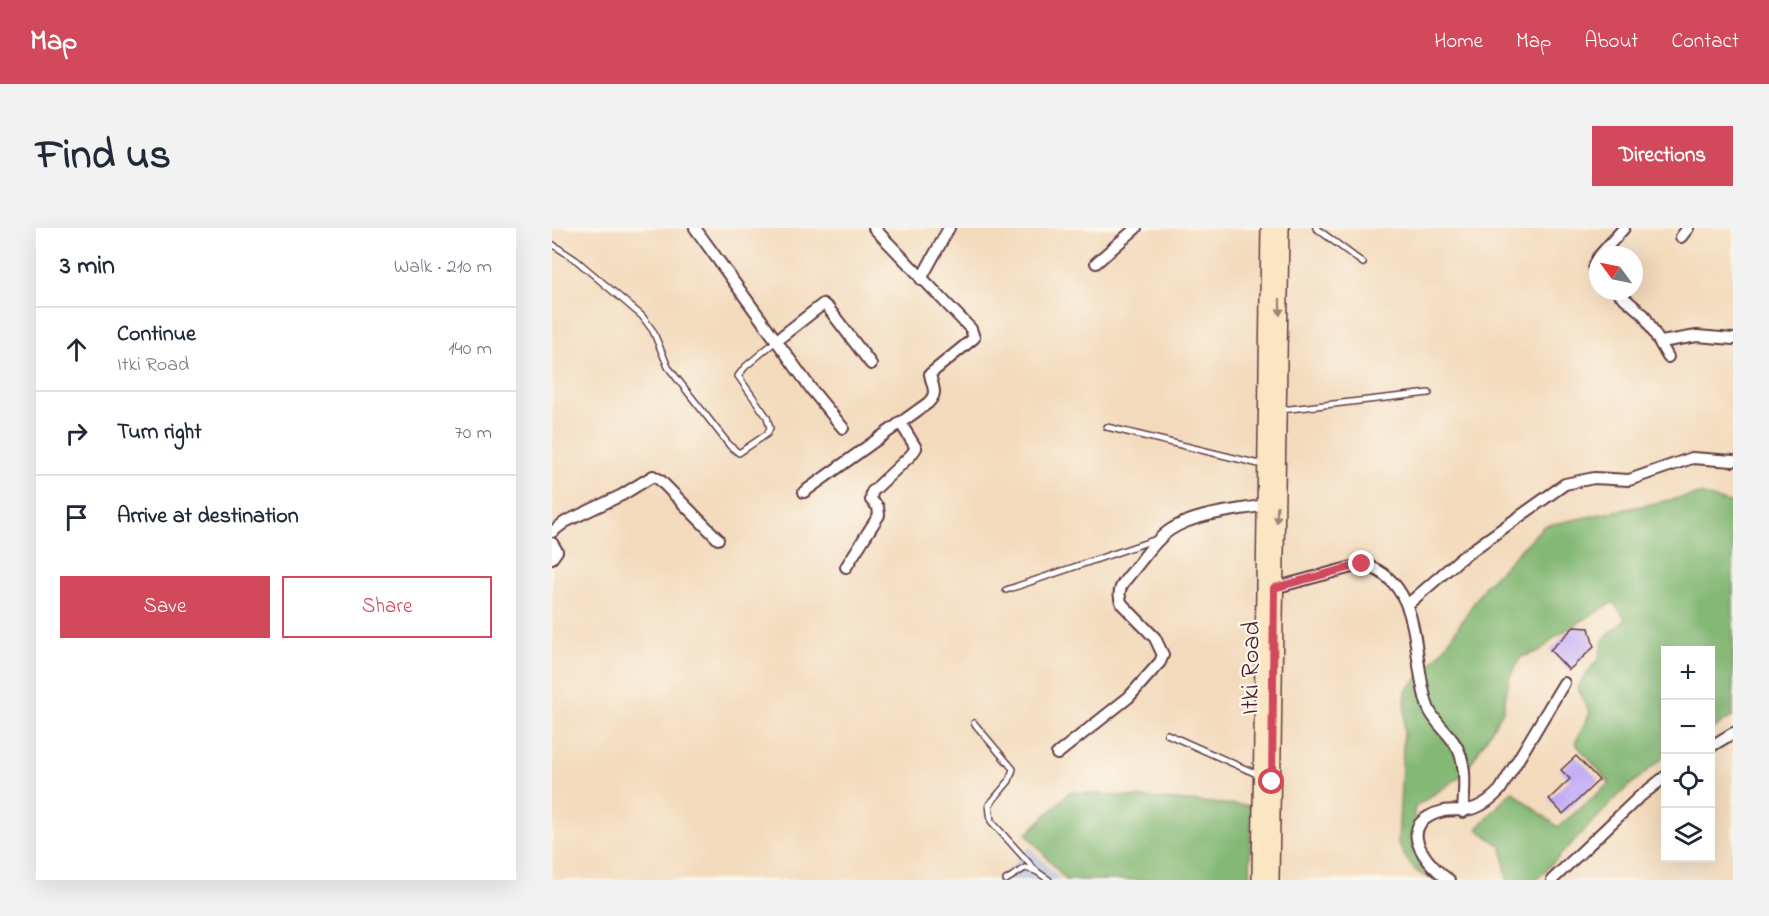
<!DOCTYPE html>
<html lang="en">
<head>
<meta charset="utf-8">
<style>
	body { margin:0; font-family:"Indie Flower",sans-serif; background:#f2f2f3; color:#1f2937 }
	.controls { position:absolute; right:18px; bottom:18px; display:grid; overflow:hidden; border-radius:0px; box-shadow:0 6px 24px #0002 }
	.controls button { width:54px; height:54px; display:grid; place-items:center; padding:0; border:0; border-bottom:2px solid #e0e1e3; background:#fff; color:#1f2937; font:30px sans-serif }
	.compass { position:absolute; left:1037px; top:18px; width:54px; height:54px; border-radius:50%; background:#fff; box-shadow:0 6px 24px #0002; rotate:303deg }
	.stop { position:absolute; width:18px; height:18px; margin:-14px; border:4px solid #d1495b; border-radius:50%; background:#fff }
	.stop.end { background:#d1495b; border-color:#fff; box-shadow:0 2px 6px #0008 }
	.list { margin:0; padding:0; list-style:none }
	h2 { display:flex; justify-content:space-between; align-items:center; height:78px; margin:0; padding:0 24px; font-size:26px }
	h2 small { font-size:20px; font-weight:400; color:#747a83 }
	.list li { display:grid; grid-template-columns:39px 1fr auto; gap:18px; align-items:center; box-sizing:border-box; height:84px; padding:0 24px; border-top:2px solid #e0e1e3 }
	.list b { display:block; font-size:22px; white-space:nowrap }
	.list p { margin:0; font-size:20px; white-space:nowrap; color:#747a83 }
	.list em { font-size:20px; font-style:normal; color:#747a83 }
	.actions { display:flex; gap:12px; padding:18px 24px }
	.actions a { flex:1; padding:14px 0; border:2px solid #d1495b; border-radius:0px; text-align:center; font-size:21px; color:#d1495b }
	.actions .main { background:#d1495b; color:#fff }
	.icon { flex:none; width:33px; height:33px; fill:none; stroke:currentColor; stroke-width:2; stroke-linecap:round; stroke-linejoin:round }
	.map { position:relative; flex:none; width:1181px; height:652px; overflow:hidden; border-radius:0px }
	header { display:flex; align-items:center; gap:36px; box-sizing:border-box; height:84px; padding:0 30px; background:#d1495b; color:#fff }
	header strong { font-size:28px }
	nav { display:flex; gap:33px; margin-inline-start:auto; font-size:21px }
	.intro { display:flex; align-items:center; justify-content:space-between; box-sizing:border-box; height:144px; padding:0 36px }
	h1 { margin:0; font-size:42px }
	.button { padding:15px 27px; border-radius:0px; background:#d1495b; color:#fff; font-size:21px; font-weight:700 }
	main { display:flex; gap:36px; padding:0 36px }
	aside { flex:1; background:#fff; border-radius:0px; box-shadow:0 6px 24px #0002 }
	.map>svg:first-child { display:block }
</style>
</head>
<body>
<header>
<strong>Map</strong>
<nav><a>Home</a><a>Map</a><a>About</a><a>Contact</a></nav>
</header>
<div class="intro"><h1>Find us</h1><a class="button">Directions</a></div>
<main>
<aside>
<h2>3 min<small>Walk · 210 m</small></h2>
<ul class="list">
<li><svg class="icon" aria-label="ahead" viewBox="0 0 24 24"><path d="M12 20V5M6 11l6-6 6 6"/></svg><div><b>Continue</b><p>Itki Road</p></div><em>140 m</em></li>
<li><svg class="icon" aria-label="right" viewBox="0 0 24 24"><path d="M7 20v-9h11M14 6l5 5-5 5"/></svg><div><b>Turn right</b></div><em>70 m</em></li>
<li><svg class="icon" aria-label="arrive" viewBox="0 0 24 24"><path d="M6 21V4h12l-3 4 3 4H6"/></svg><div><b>Arrive at destination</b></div></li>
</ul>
<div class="actions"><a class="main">Save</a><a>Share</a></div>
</aside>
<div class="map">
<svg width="1181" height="652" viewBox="0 0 1181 652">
	<rect width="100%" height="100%" fill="#fbf7ec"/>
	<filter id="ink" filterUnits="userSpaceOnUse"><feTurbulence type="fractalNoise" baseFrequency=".0167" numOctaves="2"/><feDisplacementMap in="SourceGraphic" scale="12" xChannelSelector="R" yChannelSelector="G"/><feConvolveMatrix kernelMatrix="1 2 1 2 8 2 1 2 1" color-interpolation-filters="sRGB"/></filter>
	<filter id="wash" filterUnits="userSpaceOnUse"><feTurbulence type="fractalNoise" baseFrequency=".008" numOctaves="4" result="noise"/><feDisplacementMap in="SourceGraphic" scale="24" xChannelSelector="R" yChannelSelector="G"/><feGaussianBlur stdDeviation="1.35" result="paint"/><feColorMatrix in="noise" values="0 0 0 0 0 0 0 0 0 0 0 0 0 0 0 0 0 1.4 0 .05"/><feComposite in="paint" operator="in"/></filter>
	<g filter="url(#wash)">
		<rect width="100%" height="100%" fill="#f3dabc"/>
		<path fill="#b7c5de" d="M478,619L508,652H447Z"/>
		<g fill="#84b874" stroke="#676c50" stroke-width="1.5">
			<path d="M1147,266L1181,276V488L1159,502L1158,422H1114L1113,528L1070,564L984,652H955L950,619L925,601L960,563L1006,599L1058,555L1023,515L1038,485L1025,459L1047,430L1051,412L1074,391L1061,374L1004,408L988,423L969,429L957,450L951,483L919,535L909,548L863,579C856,621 871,627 899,652C868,652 859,643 846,615L854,463L891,422L933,358L992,298Z"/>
			<path d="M518,564L699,578L698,652H514L475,606Z"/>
		</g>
		<g id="blocks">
			<g fill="#c1abf4">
				<path d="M1022,399L1037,400L1042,419L1017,442L998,422Z"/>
				<path d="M1024,528L1047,552L1011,586L997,571L1018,551L1009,542Z"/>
			</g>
		</g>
	</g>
	<g filter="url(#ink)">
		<use href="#blocks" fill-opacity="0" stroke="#633b41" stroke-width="1.5"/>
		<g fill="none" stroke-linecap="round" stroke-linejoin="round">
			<g stroke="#633b41" stroke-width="8">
				<g id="service">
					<path d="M764,0L811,35"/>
					<path d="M0,16L24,32L90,88L101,103L116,139L178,218L187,225L215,206L218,200L215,189L186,148L193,139L225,112"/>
					<path d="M729,182L877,165"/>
					<path d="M555,199L711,237"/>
					<path d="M454,362L602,312"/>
					<path d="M422,495L461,541L457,553L437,577L439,593L484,643"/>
					<path d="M615,506L707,547"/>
					<path d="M454,652L473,640L484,643L497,652"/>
				</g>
			</g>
			<g stroke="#633b41" stroke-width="14">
				<g id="minor">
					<path d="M143,0L260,162L291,200"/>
					<path d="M1129,9L1136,0"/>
					<path d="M1048,27L1072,0"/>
					<path d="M1046,29L1042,40L1046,47"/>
					<path d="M544,35L584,0"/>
					<path d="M369,51L397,0"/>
					<path d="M1064,63L1092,87L1116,129"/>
					<path d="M225,112L271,76L277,81L319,136"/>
					<path d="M1109,114L1145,108L1181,111"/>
					<path d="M252,264L376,175C387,164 380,159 378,146L422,110L419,101L322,0"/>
					<path d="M0,304L13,294L70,267L101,248L108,252L166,311"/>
					<path d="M0,315L5,323L0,330"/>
					<path d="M294,339L327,287L326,279L319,272L320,264L359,227L364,220L348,194"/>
					<path d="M722,360L811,336C874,356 858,429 876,479C881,493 895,503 903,516C916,535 912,562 911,584"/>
					<path d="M855,377L908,331L1013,256L1042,250L1077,252L1140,230L1181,233"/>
					<path d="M1158,519L1181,505"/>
					<path d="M505,526L577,469L608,434L611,427L603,410L570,376C563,362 572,354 580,344C592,330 603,312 618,302C644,285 683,283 713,277"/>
					<path d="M897,652C880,641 847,605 876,589C902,573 916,596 948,562L1012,455"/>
					<path d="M1000,652L1086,570L1114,548"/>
				</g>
			</g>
			<g stroke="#633b41" stroke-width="18">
				<g id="secondary">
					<path d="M708,652L717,0"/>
					<path d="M719,652L729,0"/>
				</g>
			</g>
			<use href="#service" stroke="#fff" stroke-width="5"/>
			<use href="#minor" stroke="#fff" stroke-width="10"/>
			<use href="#secondary" stroke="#fbe6c4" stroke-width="15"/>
		</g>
		<defs><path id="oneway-solid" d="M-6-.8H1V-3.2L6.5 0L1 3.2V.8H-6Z" transform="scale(1.5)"/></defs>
		<g fill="#a28278">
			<use href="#oneway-solid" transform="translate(728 79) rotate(90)"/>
			<use href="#oneway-solid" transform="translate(725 286) rotate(92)"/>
		</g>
	</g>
	<g fill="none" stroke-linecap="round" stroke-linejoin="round" filter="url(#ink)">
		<path stroke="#d1495b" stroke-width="8" d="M720,554L722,360L810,336"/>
	</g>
	<g text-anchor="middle" stroke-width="4.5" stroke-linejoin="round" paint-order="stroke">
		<g font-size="26" fill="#4a1f2b" stroke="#fbf7ec">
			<text transform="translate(697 440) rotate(-89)" y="9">Itki Road</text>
		</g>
	</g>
</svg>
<div class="controls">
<button>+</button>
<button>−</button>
<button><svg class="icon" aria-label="locate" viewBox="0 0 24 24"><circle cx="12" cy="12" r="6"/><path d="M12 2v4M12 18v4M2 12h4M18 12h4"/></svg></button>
<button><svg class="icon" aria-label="layers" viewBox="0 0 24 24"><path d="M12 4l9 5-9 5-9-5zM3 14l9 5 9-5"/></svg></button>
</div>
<svg class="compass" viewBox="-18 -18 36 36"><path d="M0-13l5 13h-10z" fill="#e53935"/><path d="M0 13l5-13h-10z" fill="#747a83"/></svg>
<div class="stop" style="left:720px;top:554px"></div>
<div class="stop end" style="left:810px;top:336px"></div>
</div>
</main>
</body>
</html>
